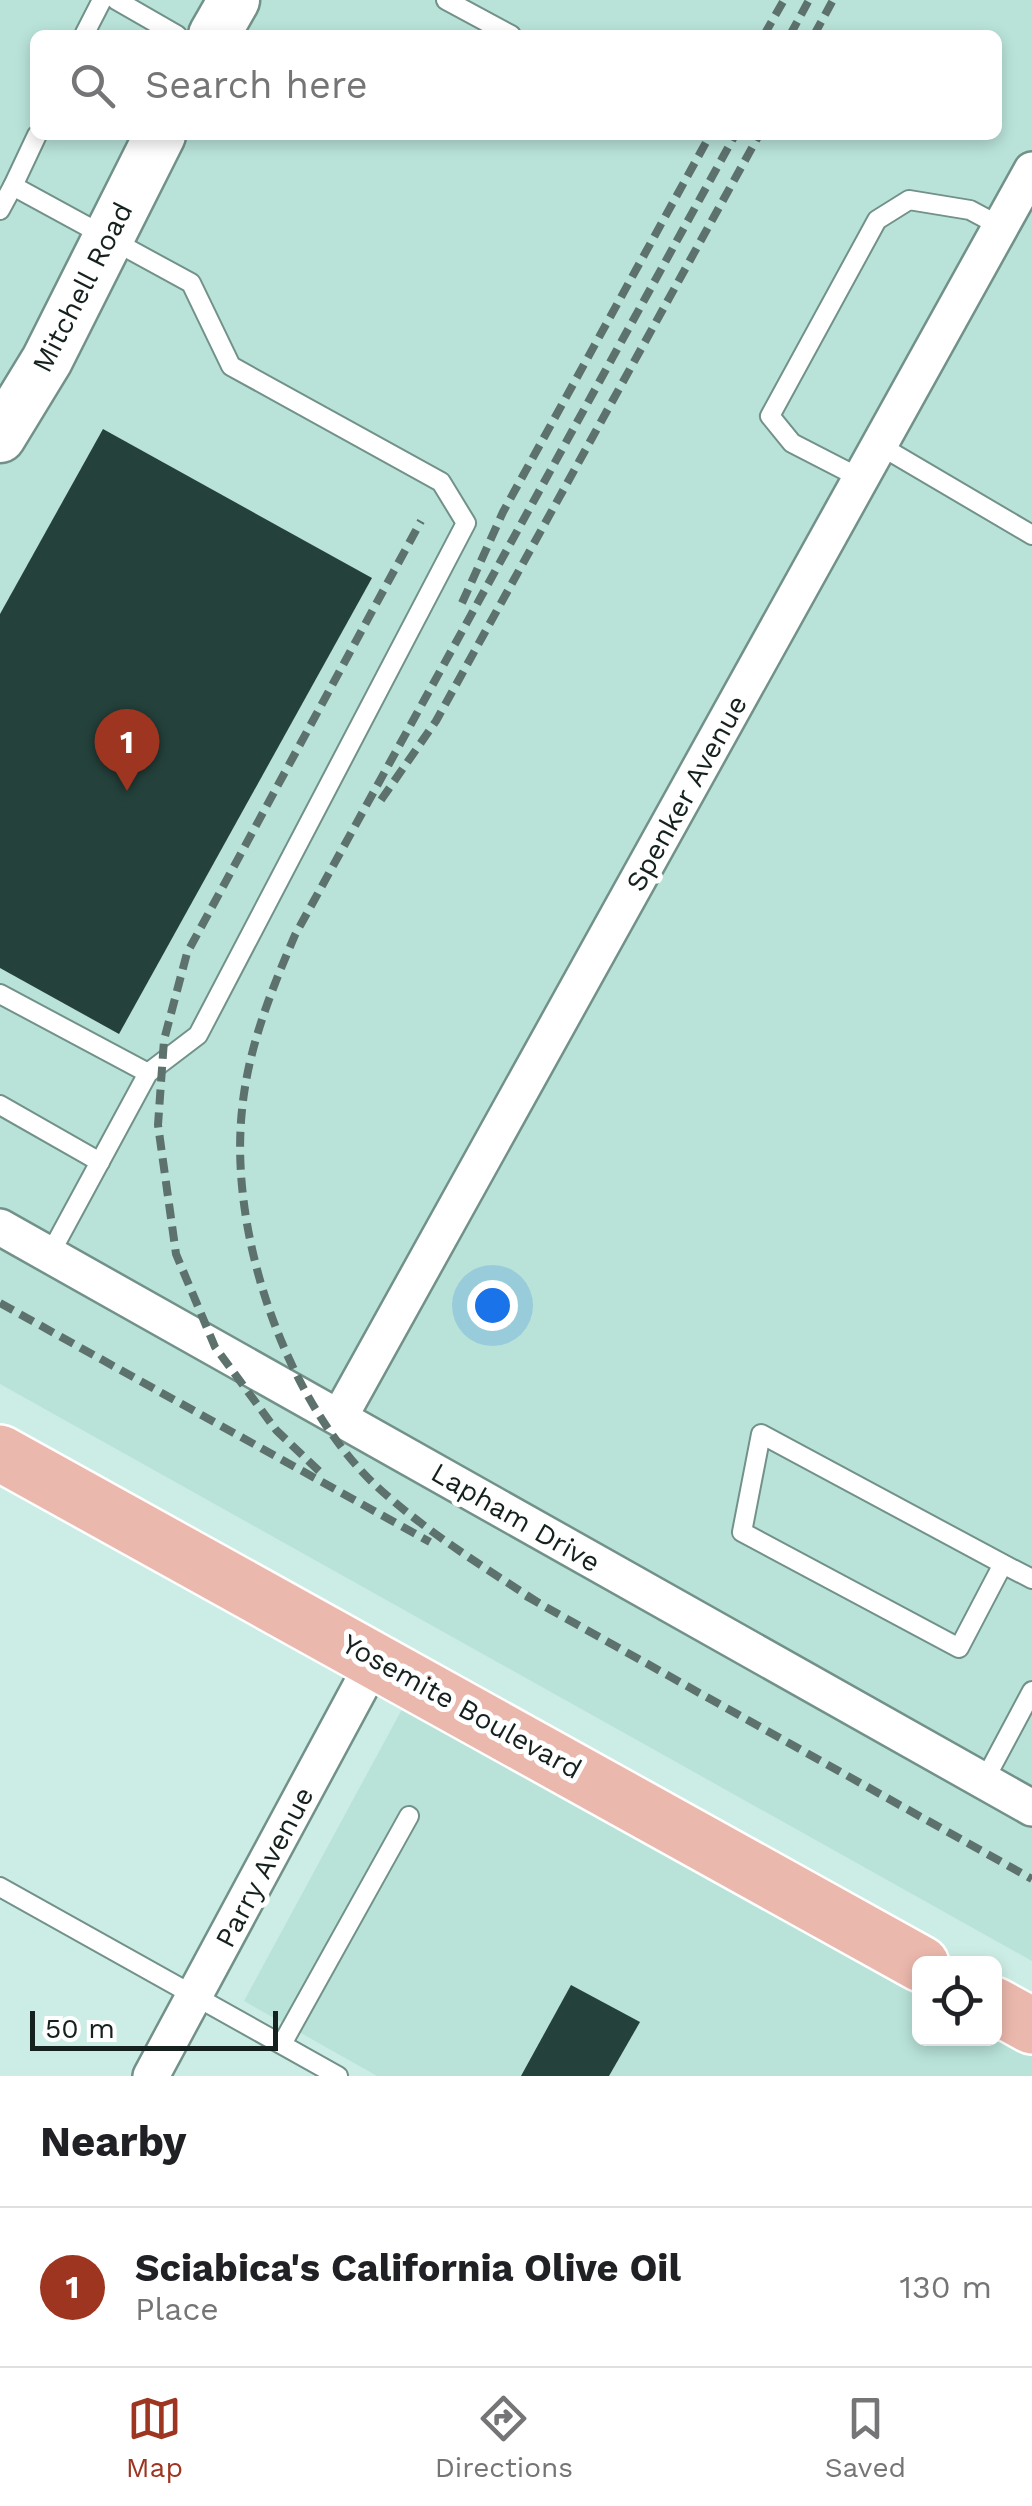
<!DOCTYPE html>
<html lang="en">
<head>
<meta charset="utf-8">
<style>
	body { margin:0; font-family:"Work Sans",sans-serif; background:#f6f6f6; color:#202124 }
	.controls { position:absolute; right:30px; bottom:30px; display:grid; overflow:hidden; border-radius:15px; box-shadow:0 5px 15px #0003 }
	.controls button { width:90px; height:90px; display:grid; place-items:center; padding:0; border:0; border-bottom:2px solid #e0e0e0; background:#fff; color:#202124; font:50px sans-serif }
	.scale { position:absolute; left:30px; bottom:25px; width:248px; box-sizing:border-box; padding-left:10px; border:5px solid #15211f; border-top:0; font-size:28px; line-height:35px; white-space:nowrap; color:#15211f; -webkit-text-stroke:8px #fff; paint-order:stroke }
	.you { position:absolute; left:492px; top:1305px; width:35px; height:35px; margin:-25px; border:8px solid #fff; border-radius:50%; background:#1a73e8; box-shadow:0 0 0 15px #1a73e833 }
	.badge { display:grid; place-items:center; width:65px; height:65px; border-radius:50%; background:#9e3521; color:#fff; font-size:32px; font-weight:700 }
	.pin { position:absolute; translate:-50% -82px; filter:drop-shadow(0 2px 5px #0008) }
	.pin::after { content:''; position:absolute; top:52px; width:35px; height:30px; background:inherit; clip-path:polygon(0 0,100% 0,50% 100%) }
	.list { margin:0; padding:0; list-style:none }
	h2 { display:flex; justify-content:space-between; align-items:center; height:130px; margin:0; padding:0 40px; font-size:42px }
	h2 small { font-size:32px; font-weight:400; color:#757577 }
	.list li { display:grid; grid-template-columns:65px 1fr auto; gap:30px; align-items:center; box-sizing:border-box; height:160px; padding:0 40px; border-top:2px solid #e0e0e0 }
	.list b { display:block; font-size:38px; white-space:nowrap }
	.list p { margin:0; font-size:32px; white-space:nowrap; color:#757577 }
	.list em { font-size:32px; font-style:normal; color:#757577 }
	.icon { flex:none; width:55px; height:55px; fill:none; stroke:currentColor; stroke-width:2; stroke-linecap:round; stroke-linejoin:round }
	.map { position:relative; flex:none; width:1032px; height:2076px; overflow:hidden }
	.search { position:absolute; background:#fff; box-shadow:0 5px 15px #0003; left:30px; right:30px; top:30px; height:110px; display:flex; align-items:center; gap:25px; box-sizing:border-box; padding:0 35px; border-radius:15px; color:#757577; font-size:38px }
	.sheet { height:290px; background:#fff }
	nav { display:flex; justify-content:space-around; align-items:center; box-sizing:border-box; height:140px; border-top:2px solid #e0e0e0; background:#fff; font-size:28px; color:#757577 }
	nav a { display:grid; justify-items:center; gap:5px }
	nav .on { color:#9e3521 }
	.map>svg:first-child { display:block }
</style>
</head>
<body>
<div class="map">
<svg width="1032" height="2076" viewBox="0 0 1032 2076">
	<rect width="100%" height="100%" fill="#ccede5"/>
	<g fill="#b9e3d9" fill-rule="evenodd">
		<path d="M0,0H1032V1961L0,1384ZM35,35H997V135H35Z"/>
		<path d="M407,1700L919,1988L920,2038H994L995,2030L1032,2051V2076H377L244,2001Z"/>
	</g>
	<g fill="#24413b">
		<path d="M103,429L372,578L119,1034L0,968V614Z"/>
		<path d="M571,1985L640,2022L609,2076H521Z"/>
	</g>
	<g fill="none" stroke-linecap="round" stroke-linejoin="round">
		<g stroke="#729189" stroke-width="22">
			<g id="service">
				<path d="M116,0L177,35"/>
				<path d="M446,0L511,35"/>
				<path d="M84,35L102,0"/>
				<path d="M37,135L13,186L191,283L231,366L441,482L466,523L198,1035L148,1073L50,1254"/>
				<path d="M0,210L13,186"/>
				<path d="M879,445L1032,535"/>
				<path d="M860,478L792,443L770,416L877,220L909,200L970,210L1000,226"/>
				<path d="M0,994L148,1073"/>
				<path d="M0,1105L100,1162"/>
				<path d="M1003,1564L959,1648L742,1532L761,1434L1003,1564L1032,1579"/>
				<path d="M984,1781L1032,1691"/>
				<path d="M0,1887L338,2076"/>
				<path d="M282,2044L409,1816"/>
			</g>
		</g>
		<g stroke="#729189" stroke-width="40">
			<g id="minor">
				<path d="M0,1227L1032,1808"/>
				<path d="M340,1416L1032,170"/>
				<path d="M151,2076L376,1658"/>
			</g>
		</g>
		<g stroke="#729189" stroke-width="55">
			<g id="secondary">
				<path d="M214,35L234,0"/>
				<path d="M0,437L47,360L160,135"/>
			</g>
		</g>
		<g stroke="#fff" stroke-width="60">
			<g id="primary">
				<path d="M0,1453L921,1964"/>
				<path d="M994,2005L1032,2026"/>
			</g>
		</g>
		<use href="#service" stroke="#fff" stroke-width="18"/>
		<use href="#minor" stroke="#fff" stroke-width="35"/>
		<use href="#secondary" stroke="#fff" stroke-width="50"/>
		<use href="#primary" stroke="#ebb8ad" stroke-width="55"/>
		<g stroke="#5d716d" stroke-width="8" stroke-dasharray="15 8" stroke-linecap="butt">
			<path d="M764,35L784,0"/>
			<path d="M790,35L809,0"/>
			<path d="M814,35L833,0"/>
			<path d="M462,603L503,512L710,135"/>
			<path d="M381,800L436,721L759,135"/>
			<path d="M0,1303L430,1542"/>
			<path d="M319,1471L276,1430L215,1347L176,1254L158,1125L164,1040L187,953L421,521"/>
			<path d="M526,1596L1032,1879"/>
			<path d="M539,1603C482,1566 422,1529 372,1482C284,1395 229,1232 242,1110C248,1048 271,991 295,935L735,135"/>
		</g>
	</g>
	<g text-anchor="middle" stroke-width="10" stroke-linejoin="round" paint-order="stroke">
		<g font-size="28" fill="#15211f" stroke="#fff">
			<text transform="translate(82 287) rotate(-63)" y="10">Mitchell Road</text>
			<text transform="translate(686 793) rotate(-61)" y="10">Spenker Avenue</text>
			<text transform="translate(516 1517) rotate(30)" y="10">Lapham Drive</text>
			<text transform="translate(462 1706) rotate(29)" y="10">Yosemite Boulevard</text>
			<text transform="translate(264 1867) rotate(-62)" y="10">Parry Avenue</text>
		</g>
	</g>
</svg>
<div class="controls">
<button><svg class="icon" aria-label="locate" viewBox="0 0 24 24"><circle cx="12" cy="12" r="6"/><path d="M12 2v4M12 18v4M2 12h4M18 12h4"/></svg></button>
</div>
<div class="scale">50 m</div>
<div class="you"></div>
<div class="pin badge" style="left:127px;top:791px">1</div>
<div class="search"><svg class="icon" aria-label="search" viewBox="0 0 24 24"><circle cx="10" cy="10" r="6"/><path d="M15 15l6 6"/></svg>Search here</div>
</div>
<section class="sheet">
<h2>Nearby<small></small></h2>
<ul class="list">
<li><span class="badge">1</span><div><b>Sciabica's California Olive Oil</b><p>Place</p></div><em>130 m</em></li>
</ul>
</section>
<nav>
<a class="on"><svg class="icon" aria-label="map" viewBox="0 0 24 24"><path d="M3 6l6-2 6 2 6-2v14l-6 2-6-2-6 2zM9 4v14M15 6v14"/></svg>Map</a>
<a><svg class="icon" aria-label="directions" viewBox="0 0 24 24"><path d="M12 3l9 9-9 9-9-9zM9 14v-3h6M13 9l2 2-2 2"/></svg>Directions</a>
<a><svg class="icon" aria-label="saved" viewBox="0 0 24 24"><path d="M7 4h10v16l-5-4-5 4z"/></svg>Saved</a>
</nav>
</body>
</html>
